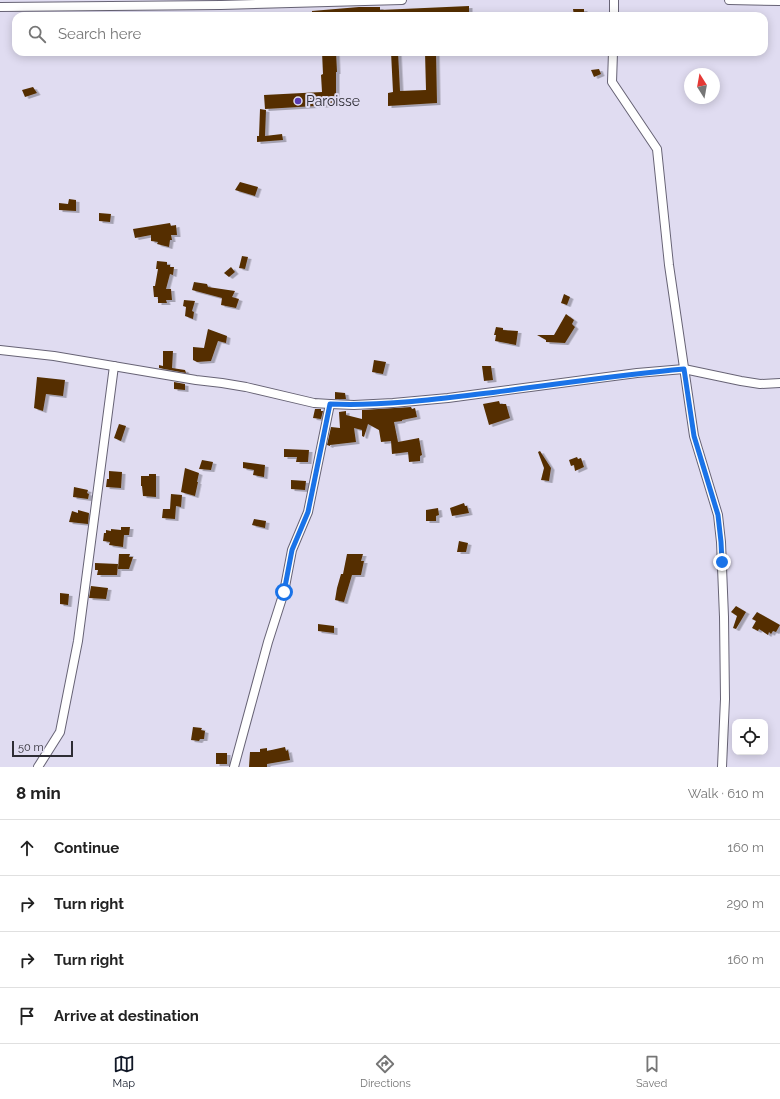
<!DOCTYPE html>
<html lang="en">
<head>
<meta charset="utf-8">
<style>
	body { margin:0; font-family:Raleway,sans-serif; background:#f2f2f2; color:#222 }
	.controls { position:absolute; right:12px; bottom:12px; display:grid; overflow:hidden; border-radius:8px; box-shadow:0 2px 10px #0003 }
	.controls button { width:36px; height:36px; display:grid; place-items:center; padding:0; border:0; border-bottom:1px solid #e0e0e0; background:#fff; color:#222; font:20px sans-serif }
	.compass { position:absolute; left:684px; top:68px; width:36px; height:36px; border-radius:50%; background:#fff; box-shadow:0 2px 10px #0003; rotate:349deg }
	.scale { position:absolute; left:12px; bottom:10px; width:61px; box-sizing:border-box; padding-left:4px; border:2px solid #2e2d35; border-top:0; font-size:11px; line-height:14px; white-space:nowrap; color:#2e2d35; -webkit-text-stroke:3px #e0dcf1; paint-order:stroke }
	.stop { position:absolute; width:12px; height:12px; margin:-9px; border:3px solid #1a73e8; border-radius:50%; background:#fff }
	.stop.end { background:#1a73e8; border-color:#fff; box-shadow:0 1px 4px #0008 }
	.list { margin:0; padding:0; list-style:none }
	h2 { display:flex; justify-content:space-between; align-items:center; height:52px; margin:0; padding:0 16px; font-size:17px }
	h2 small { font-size:13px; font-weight:400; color:#767676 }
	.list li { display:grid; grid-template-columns:26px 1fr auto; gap:12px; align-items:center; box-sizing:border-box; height:56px; padding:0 16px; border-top:1px solid #e0e0e0 }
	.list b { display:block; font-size:15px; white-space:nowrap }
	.list em { font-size:13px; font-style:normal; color:#767676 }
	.icon { flex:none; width:22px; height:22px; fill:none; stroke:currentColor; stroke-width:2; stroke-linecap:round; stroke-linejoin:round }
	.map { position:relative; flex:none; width:780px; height:767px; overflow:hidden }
	.search { position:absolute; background:#fff; box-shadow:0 2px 10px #0003; left:12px; right:12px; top:12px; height:44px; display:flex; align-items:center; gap:10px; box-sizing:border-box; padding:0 14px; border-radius:12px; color:#767676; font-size:15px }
	.sheet { height:276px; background:#fff }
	nav { display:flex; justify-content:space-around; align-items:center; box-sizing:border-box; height:56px; border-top:1px solid #e0e0e0; background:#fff; font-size:11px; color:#767676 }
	nav a { display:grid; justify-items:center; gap:2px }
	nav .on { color:#111827 }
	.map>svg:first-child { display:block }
</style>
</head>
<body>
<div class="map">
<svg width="780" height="767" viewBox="0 0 780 767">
	<defs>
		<filter id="shadow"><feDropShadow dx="3.5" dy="2" stdDeviation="0" flood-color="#0004"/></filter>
	</defs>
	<rect width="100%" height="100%" fill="#e0dcf1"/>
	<g fill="#542f00" filter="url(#shadow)">
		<path d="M469,6V16H312V11L359,7H380V10Z"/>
		<path d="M573,9H584V16H574Z"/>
		<path d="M322,52H336L337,72H336V96H332V105L265,109L264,95L322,92L321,75L323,74Z"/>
		<path d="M391,52H398L400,91L426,90L425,52H436L437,103L388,106V93L393,92Z"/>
		<path d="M599,69L601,74L594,77L591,70Z"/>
		<path d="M33,87L37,93L25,97L22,90Z"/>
		<path d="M260,109L266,110L265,136L282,134L283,140L257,142V136H259Z"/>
		<path d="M240,182L258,187L255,196L235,190Z"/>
		<path d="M69,199L76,200V211L59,210V203L68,204Z"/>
		<path d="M99,213L111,214L110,222L99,221Z"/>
		<path d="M170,223L171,226L176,225L177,235H171L172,240H170L169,247L157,244L158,242L151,241V235L135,238L133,229Z"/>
		<path d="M242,256L248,257L245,269L239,268Z"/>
		<path d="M157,261L167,262V265H170V267H174L173,275L170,274L166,289H171L172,300H166L167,303H158V297H154L153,286H155L158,269H156Z"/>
		<path d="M231,267L235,272L229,277L224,273Z"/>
		<path d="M194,282L207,284L208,287L235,291L232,297L239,299L236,308L221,305L222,298L192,290Z"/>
		<path d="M564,294L570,297L567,305L561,303Z"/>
		<path d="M184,300L195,301L192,311L194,312L193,319L185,316L186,307L183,306Z"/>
		<path d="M566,314L574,320L572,324L575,327L565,343L546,342V340L537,335H554Z"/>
		<path d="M496,327L503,328V330L518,331L516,345L495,341L496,335H494Z"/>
		<path d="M208,329L227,336L226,343L218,341L211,361L197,362L193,360V347L204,348Z"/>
		<path d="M163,351H173L172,368L185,370L186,373L159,368V365L163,366Z"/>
		<path d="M374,360L386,362L383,374L372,372Z"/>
		<path d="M482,366H491L493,380L484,381Z"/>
		<path d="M37,377L65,380L63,396L46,394L43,411L34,408Z"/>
		<path d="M174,382L185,384V390L174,389Z"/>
		<path d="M335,392L345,393L346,399H335Z"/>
		<path d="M499,401L500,404H506L510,418L489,425L483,404Z"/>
		<path d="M411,407L412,409L415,408L417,417L402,420V421L394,422L398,442L419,438L422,455L420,456V461L409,462L408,452L392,454L391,441L381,442L379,430L368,424L364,437L362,436V430L354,428L356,442L330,445V446L327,445L331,427L340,428L339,412L346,411V415L362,419V410Z"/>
		<path d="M315,409H321V411H323L321,419L313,418Z"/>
		<path d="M119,424L126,426L121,441L114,438Z"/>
		<path d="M284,449L309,450L308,462H296L297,457H284Z"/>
		<path d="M540,451L551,468L549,481L541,480L544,468L538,452Z"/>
		<path d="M577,457L578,459L581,458L584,467L575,471L574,465L571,466L569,460Z"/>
		<path d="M202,460L213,462L211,470L199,469Z"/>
		<path d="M243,462L265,465L264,477L253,475L254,470L243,468Z"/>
		<path d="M185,468L199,473L197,482H198L195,496L181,492Z"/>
		<path d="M109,471L122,472L121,488L106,487L107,479H109Z"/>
		<path d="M149,474H156V497L143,496L142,486H141V476H149Z"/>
		<path d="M291,480L306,481L305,490L291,489Z"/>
		<path d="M74,487L88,490L87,493L89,494L88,499L73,497Z"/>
		<path d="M171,494L182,495L181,507L176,506L175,519L162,518L163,509H170Z"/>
		<path d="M464,503L465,506H467L469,513L452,516L450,508Z"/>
		<path d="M438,508L439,515L436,516V521H426V510Z"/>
		<path d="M78,510L89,513L88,524L69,522L72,511L78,513Z"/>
		<path d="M254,519L266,521L265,528L252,525Z"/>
		<path d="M121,527H130L129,535H124L123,547L109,545L110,542L103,541L104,533H106V530L111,531V529L121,530Z"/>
		<path d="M459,541L468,543L466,552H457Z"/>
		<path d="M119,554H130L129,557H133L129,569H118Z"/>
		<path d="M347,554H363L361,561H364L361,575H352L344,602L335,600L337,588L341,574H343Z"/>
		<path d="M95,563L118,564L117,575H97L98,570H95Z"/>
		<path d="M91,586L108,588L106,599L89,598Z"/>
		<path d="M60,593L69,594L68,605L60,604Z"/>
		<path d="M736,606L746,612L736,629L733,628L737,616L731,612Z"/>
		<path d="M757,612L780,625L776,632L773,631L771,634L769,632L768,635L759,629L758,631L752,628L756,621L752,619Z"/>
		<path d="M318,624L334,626V633L318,631Z"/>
		<path d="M193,727L202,728L201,730L205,731L204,739H200L199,741L191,740Z"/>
		<path d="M285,747L286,751L288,750L290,760L267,764V767H249L250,752H260V749L267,748V751Z"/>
		<rect x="216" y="753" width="11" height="11"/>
	</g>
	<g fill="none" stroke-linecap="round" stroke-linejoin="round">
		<g stroke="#676375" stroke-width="10">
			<g id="street">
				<path d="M729,0L780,1"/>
				<path d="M0,7L221,5L402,0"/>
				<path d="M614,16V0"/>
				<path d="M613,52L612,82L657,149L669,265L694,436L718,515L721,542L724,617L725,699L722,767"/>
				<path d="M0,350L54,356L196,380L222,383L246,387L314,403L330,404L354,405L393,403L448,398L637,373L684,369L741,381L760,384L780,383"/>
				<path d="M38,767L60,732L78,641L114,366"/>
				<path d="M234,767L268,642L284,592L292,550L308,512L330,404"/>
			</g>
		</g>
		<use href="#street" stroke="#fff" stroke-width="8"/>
	</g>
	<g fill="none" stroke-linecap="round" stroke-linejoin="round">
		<path stroke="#1a73e8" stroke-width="5" d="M284,592L292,550L308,512L330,404C380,406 430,400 479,394C547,386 615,375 684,369L694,436L718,515L721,542L722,562"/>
	</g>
	<circle fill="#5a3cb4" stroke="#e0dcf1" stroke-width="1.5" cx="298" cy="101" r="4"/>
	<g text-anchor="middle" stroke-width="4" stroke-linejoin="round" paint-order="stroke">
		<g font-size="14" fill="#2e2d35" stroke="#e0dcf1" text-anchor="start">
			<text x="306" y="106">Paroisse</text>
		</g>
	</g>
</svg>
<div class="controls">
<button><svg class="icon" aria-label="locate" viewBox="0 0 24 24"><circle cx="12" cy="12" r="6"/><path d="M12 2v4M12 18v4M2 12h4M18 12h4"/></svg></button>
</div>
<svg class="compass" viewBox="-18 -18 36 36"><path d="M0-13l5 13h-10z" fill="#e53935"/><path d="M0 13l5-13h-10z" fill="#767676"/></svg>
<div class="scale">50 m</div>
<div class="stop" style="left:284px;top:592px"></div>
<div class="stop end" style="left:722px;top:562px"></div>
<div class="search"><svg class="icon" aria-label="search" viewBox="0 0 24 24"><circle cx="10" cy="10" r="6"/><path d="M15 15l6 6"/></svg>Search here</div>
</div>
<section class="sheet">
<h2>8 min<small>Walk · 610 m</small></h2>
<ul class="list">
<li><svg class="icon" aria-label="ahead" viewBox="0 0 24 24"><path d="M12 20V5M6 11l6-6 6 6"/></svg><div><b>Continue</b></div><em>160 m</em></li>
<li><svg class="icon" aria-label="right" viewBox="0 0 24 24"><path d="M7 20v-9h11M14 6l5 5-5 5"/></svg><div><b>Turn right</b></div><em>290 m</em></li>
<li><svg class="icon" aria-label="right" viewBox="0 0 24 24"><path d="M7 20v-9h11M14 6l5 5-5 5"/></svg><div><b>Turn right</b></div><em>160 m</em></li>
<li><svg class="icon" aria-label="arrive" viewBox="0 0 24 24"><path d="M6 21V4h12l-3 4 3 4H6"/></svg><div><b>Arrive at destination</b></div></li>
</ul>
</section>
<nav>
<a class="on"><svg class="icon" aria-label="map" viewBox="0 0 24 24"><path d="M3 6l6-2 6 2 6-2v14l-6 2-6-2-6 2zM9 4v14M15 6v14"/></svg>Map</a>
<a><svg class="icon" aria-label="directions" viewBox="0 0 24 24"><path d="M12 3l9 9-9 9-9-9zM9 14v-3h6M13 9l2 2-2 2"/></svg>Directions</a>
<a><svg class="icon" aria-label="saved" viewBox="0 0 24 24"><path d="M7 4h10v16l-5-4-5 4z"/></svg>Saved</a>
</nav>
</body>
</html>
